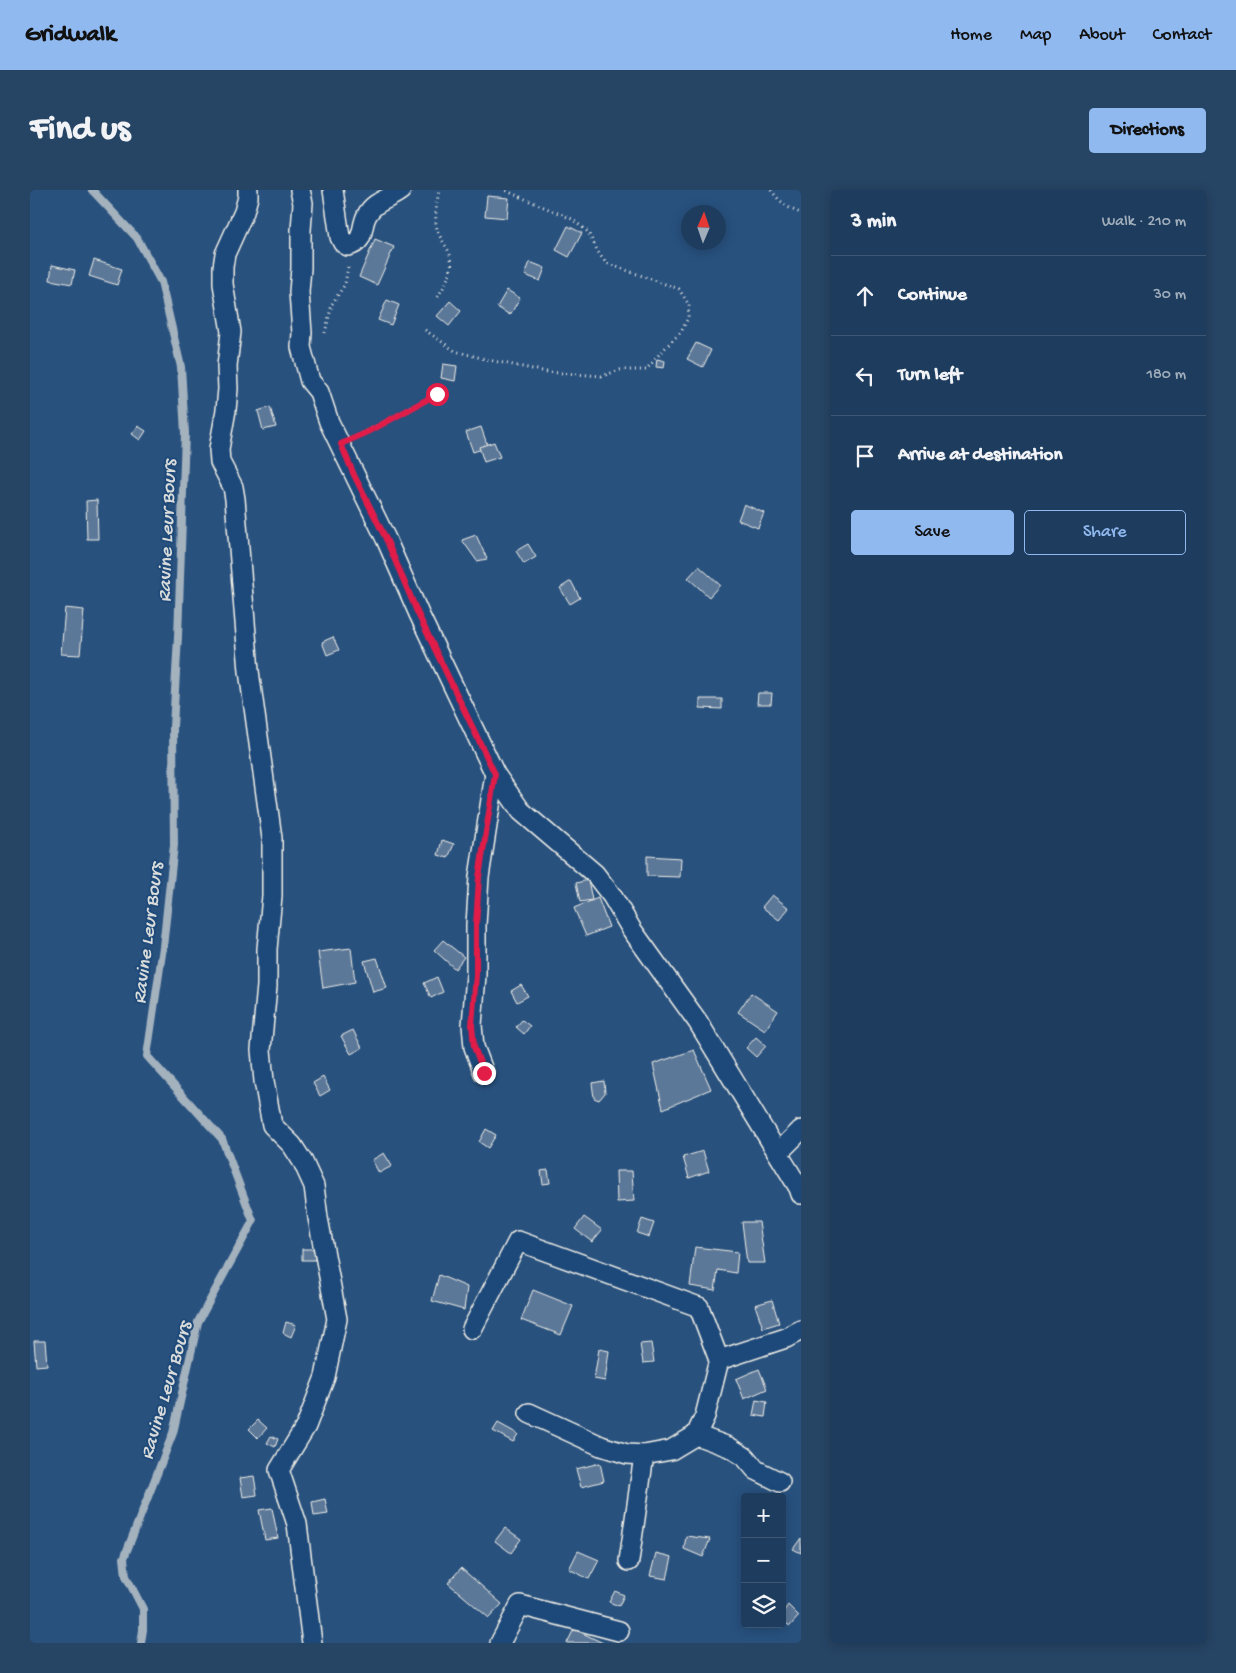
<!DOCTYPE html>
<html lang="en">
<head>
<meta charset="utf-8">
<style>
	body { margin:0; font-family:"Gochi Hand",sans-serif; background:#264464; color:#f1f3f6 }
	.controls { position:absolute; right:15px; bottom:15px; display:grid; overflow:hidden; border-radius:5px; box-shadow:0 2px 12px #0003 }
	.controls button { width:45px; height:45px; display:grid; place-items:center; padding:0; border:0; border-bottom:1px solid #3c5673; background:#1e3d5e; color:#f1f3f6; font:25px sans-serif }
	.compass { position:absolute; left:651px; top:15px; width:45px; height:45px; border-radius:50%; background:#1e3d5e; box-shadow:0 2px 12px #0003; rotate:2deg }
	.stop { position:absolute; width:15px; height:15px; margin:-11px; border:4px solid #e11d48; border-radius:50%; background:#fff }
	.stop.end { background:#e11d48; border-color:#fff; box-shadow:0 1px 5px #0008 }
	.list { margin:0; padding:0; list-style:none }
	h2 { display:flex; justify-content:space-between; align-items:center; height:65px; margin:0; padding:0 20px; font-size:21px }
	h2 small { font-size:16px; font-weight:400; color:#a1aebc }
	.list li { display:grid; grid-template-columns:32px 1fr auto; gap:15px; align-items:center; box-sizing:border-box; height:80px; padding:0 20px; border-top:1px solid #3c5673 }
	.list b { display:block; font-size:19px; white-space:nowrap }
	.list em { font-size:16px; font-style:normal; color:#a1aebc }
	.actions { display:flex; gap:10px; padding:15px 20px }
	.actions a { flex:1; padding:11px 0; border:1px solid #90b9f0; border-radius:5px; text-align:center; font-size:18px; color:#90b9f0 }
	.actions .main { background:#90b9f0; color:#111 }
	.icon { flex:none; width:28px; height:28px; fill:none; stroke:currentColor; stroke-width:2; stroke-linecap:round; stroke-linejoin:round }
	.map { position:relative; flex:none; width:771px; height:1453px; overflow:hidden; border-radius:5px }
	header { display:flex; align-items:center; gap:30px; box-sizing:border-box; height:70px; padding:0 25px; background:#90b9f0; color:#111 }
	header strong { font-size:24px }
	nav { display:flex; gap:28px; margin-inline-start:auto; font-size:18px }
	.intro { display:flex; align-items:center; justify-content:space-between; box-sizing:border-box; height:120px; padding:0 30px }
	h1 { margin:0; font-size:35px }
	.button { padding:12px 22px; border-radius:5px; background:#90b9f0; color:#111; font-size:18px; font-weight:700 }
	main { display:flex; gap:30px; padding:0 30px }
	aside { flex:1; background:#1e3d5e; border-radius:5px; box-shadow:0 2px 12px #0003 }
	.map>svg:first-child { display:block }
</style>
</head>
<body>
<header>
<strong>Gridwalk</strong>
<nav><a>Home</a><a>Map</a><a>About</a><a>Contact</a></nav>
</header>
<div class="intro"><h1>Find us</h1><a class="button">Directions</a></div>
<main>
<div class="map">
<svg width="771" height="1453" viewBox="0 0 771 1453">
	<rect width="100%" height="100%" fill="#28517e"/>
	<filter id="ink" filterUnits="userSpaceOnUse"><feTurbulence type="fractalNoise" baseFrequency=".02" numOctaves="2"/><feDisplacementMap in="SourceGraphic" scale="10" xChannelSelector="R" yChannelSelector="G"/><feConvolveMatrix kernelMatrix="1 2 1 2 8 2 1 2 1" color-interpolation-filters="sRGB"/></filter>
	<g filter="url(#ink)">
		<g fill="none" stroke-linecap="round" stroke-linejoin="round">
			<path stroke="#a4b2be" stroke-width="8" d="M62,0L107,48L131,92L151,177L155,243L148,446L143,537L144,655L133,757L117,866L192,949L223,1031L168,1132L143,1243L94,1368L96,1386L113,1419V1440L111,1453"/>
		</g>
		<g fill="#5b7899" stroke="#f4f1e8">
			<path d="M457,6L479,8L477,28L455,26Z"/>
			<path d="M538,36L552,43L539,67L526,60Z"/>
			<path d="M345,49L364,57L347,95L329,87Z"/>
			<path d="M64,70L92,79L87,95L59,86Z"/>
			<path d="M500,72L515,78L510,91L495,85Z"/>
			<path d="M22,75L45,80L42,94L20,90Z"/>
			<path d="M477,100L490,108L480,125L467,117Z"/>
			<path d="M357,110L369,115L361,135L348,130Z"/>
			<path d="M420,111L431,121L419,136L407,126Z"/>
			<path d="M666,153L681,160L673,177L657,169Z"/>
			<path d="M627,169L635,171L634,178L626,177Z"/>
			<path d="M413,174L427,176L425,191L411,188Z"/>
			<path d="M240,217L246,237L233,240L228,221Z"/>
			<path d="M108,236L116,241L110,250L102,244Z"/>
			<path d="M451,237L458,257L443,262L436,242Z"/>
			<path d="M464,252L470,267L454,272L449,257Z"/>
			<path d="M67,310L68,349H57L56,311Z"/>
			<path d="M714,314L734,323L728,338L708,330Z"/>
			<path d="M446,345L457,369L447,371L432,350Z"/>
			<path d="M498,354L506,367L494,374L486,361Z"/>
			<path d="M669,376L690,395L679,407L658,388Z"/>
			<path d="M541,391L550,408L540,414L530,398Z"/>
			<path d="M35,418L54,420L50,465L31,464Z"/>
			<path d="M303,447L309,460L297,465L292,452Z"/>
			<path d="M728,503H742L741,514H727Z"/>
			<path d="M670,509H692V519L670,518Z"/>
			<path d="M412,650L424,654L418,668L408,665Z"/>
			<path d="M617,666L651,668L650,687L617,686Z"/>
			<path d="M558,690L562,710L550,712L546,693Z"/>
			<path d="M742,705L759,718L749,730L732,717Z"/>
			<path d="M568,708L579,737L556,746L544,718Z"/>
			<path d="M413,750L434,767L425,779L404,760Z"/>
			<path d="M321,758L325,792L293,798L288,762Z"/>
			<path d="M347,768L357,798L343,802L334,771Z"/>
			<path d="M407,787L413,802L401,808L394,793Z"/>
			<path d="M491,795L498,806L487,812L481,801Z"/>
			<path d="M721,803L748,821L735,840L708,822Z"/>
			<path d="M492,830L500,836L494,844L486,837Z"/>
			<path d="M323,840L332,858L321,864L311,846Z"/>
			<path d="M726,847L736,856L726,867L716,858Z"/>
			<path d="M664,860L681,899L633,919L623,874Z"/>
			<path d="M293,887L300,900L290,906L283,893Z"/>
			<path d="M574,891L575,903L569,910L564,908L562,893Z"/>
			<path d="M456,939L466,945L458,958L449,952Z"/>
			<path d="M673,961L679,981L659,988L653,967Z"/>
			<path d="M354,963L362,976L349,983L342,970Z"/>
			<path d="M518,980L520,993L513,994L511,981Z"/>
			<path d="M586,981H602L604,1011L587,1012Z"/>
			<path d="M554,1027L572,1040L562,1052L545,1039Z"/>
			<path d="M612,1029L624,1033L619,1047L607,1043Z"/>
			<path d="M712,1032H729L735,1073H717Z"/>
			<path d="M665,1057L708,1062L706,1083L688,1080L685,1100L660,1096Z"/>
			<path d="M272,1059H286L285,1070H272Z"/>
			<path d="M409,1085L437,1097L434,1120L402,1111Z"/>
			<path d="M503,1100L543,1116L531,1145L491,1130Z"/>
			<path d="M742,1110L749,1133L733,1138L725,1115Z"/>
			<path d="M256,1132L266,1135L261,1147L253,1143Z"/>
			<path d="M4,1151H15L17,1175L6,1176Z"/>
			<path d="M621,1153L624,1172L613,1173L610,1154Z"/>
			<path d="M569,1159L579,1161L575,1191L564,1189Z"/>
			<path d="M729,1179L737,1199L714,1209L706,1189Z"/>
			<path d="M726,1210L737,1212L735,1227L723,1225Z"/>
			<path d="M228,1230L237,1238L228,1248L219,1239Z"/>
			<path d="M468,1233L488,1244L483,1252L463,1241Z"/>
			<path d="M241,1246L248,1249L245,1257L237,1253Z"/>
			<path d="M570,1273L574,1291L551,1297L546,1279Z"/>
			<path d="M224,1286L227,1305L213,1307L210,1288Z"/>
			<path d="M295,1309L298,1324L284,1326L282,1312Z"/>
			<path d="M242,1318L248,1348L235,1350L229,1320Z"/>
			<path d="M475,1338L491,1349L481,1363L465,1351Z"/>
			<path d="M656,1346L680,1349L673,1367L654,1359Z"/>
			<path d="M771,1348V1363L763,1359Z"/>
			<path d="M548,1361L569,1370L559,1389L539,1379Z"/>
			<path d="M626,1363L642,1367L637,1389L620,1386Z"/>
			<path d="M431,1378L472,1414L459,1428L418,1393Z"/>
			<path d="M585,1401L594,1405L589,1416L579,1412Z"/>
			<path d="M758,1415L769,1426L760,1436L752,1431V1424Z"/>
			<path d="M544,1439L573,1453H537Z"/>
		</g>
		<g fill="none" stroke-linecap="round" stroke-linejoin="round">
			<g stroke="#f4f1e8" stroke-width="22">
				<g id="minor">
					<path d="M218,0V7L214,22L195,64L193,77V94L201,142L197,176L198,199L196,220L189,259L190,272L203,297L205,309L219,481L242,648V706L237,759V796L231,860L234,891L242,935L262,955L273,972L284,996L288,1028L307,1129L295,1187L276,1236L249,1280L267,1334L282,1453"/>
					<path d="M270,0L273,13L271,40V78L269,102L272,143L271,157L280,191L289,202L299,232L356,349L389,424L465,584L491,621L565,684L582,706L602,740L668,832L769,998L771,1004"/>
					<path d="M303,0L310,47L313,53L318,56C336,52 330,37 337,25C344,11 360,9 371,0"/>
					<path d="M454,883L444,857L442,835L446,785V735L449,687L465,584"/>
					<path d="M748,963L771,940"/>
					<path d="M442,1139L488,1051L669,1117L689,1170L675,1226L666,1245L641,1260L614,1265L597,1264L571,1256L499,1223"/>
					<path d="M689,1170L756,1148L771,1140"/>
					<path d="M666,1245L699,1257L715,1267L726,1280L750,1292"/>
					<path d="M599,1371L614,1265"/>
					<path d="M470,1453L490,1415L589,1441"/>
				</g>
			</g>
			<g stroke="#f4f1e8" stroke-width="3" stroke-dasharray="1 4" stroke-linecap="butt">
				<path d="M741,0C749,11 758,19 771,23"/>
				<path d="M408,107C416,92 427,77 418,60C414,53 409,46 407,39C404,26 407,13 409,0"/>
				<path d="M395,140L425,161L459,170L517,182L572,186L590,180H616L632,161L651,142L658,128L659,115L649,99L576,73L568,62L558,42L542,29L474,0"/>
				<path d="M295,143L302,114L315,94L318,77"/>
				<path d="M328,246L407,204"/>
			</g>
			<use href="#minor" stroke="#1f4a7a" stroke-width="19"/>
		</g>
	</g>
	<g fill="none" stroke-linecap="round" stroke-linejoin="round" filter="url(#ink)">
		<path stroke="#e11d48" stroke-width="6" d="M407,204L338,242L311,254L324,285L356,349L388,424L465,584L449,687L446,736V785L442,835L444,857L454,883"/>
	</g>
	<g text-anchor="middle" stroke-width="4" stroke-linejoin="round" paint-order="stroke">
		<g font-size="20" font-style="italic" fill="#d9dcda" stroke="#1f4a7a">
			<text transform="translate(135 341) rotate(-88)" y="7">Ravine Leur Bours</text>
			<text transform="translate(116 743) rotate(-83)" y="7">Ravine Leur Bours</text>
			<text transform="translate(134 1200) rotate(-74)" y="7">Ravine Leur Bours</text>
		</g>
	</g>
</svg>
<div class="controls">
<button>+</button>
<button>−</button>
<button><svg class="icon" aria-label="layers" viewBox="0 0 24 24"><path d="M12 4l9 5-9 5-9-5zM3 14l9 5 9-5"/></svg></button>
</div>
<svg class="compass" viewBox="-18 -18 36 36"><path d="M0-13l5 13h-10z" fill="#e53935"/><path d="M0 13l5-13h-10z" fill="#a1aebc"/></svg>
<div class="stop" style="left:407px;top:204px"></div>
<div class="stop end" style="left:454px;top:883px"></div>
</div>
<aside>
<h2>3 min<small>Walk · 210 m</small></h2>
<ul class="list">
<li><svg class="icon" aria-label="ahead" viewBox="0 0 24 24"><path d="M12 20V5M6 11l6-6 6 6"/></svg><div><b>Continue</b></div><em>30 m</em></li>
<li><svg class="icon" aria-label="left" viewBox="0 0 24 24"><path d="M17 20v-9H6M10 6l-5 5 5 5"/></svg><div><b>Turn left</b></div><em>180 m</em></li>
<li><svg class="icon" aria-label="arrive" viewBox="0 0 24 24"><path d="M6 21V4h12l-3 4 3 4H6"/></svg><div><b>Arrive at destination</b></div></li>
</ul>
<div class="actions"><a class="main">Save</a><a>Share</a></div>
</aside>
</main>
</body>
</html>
